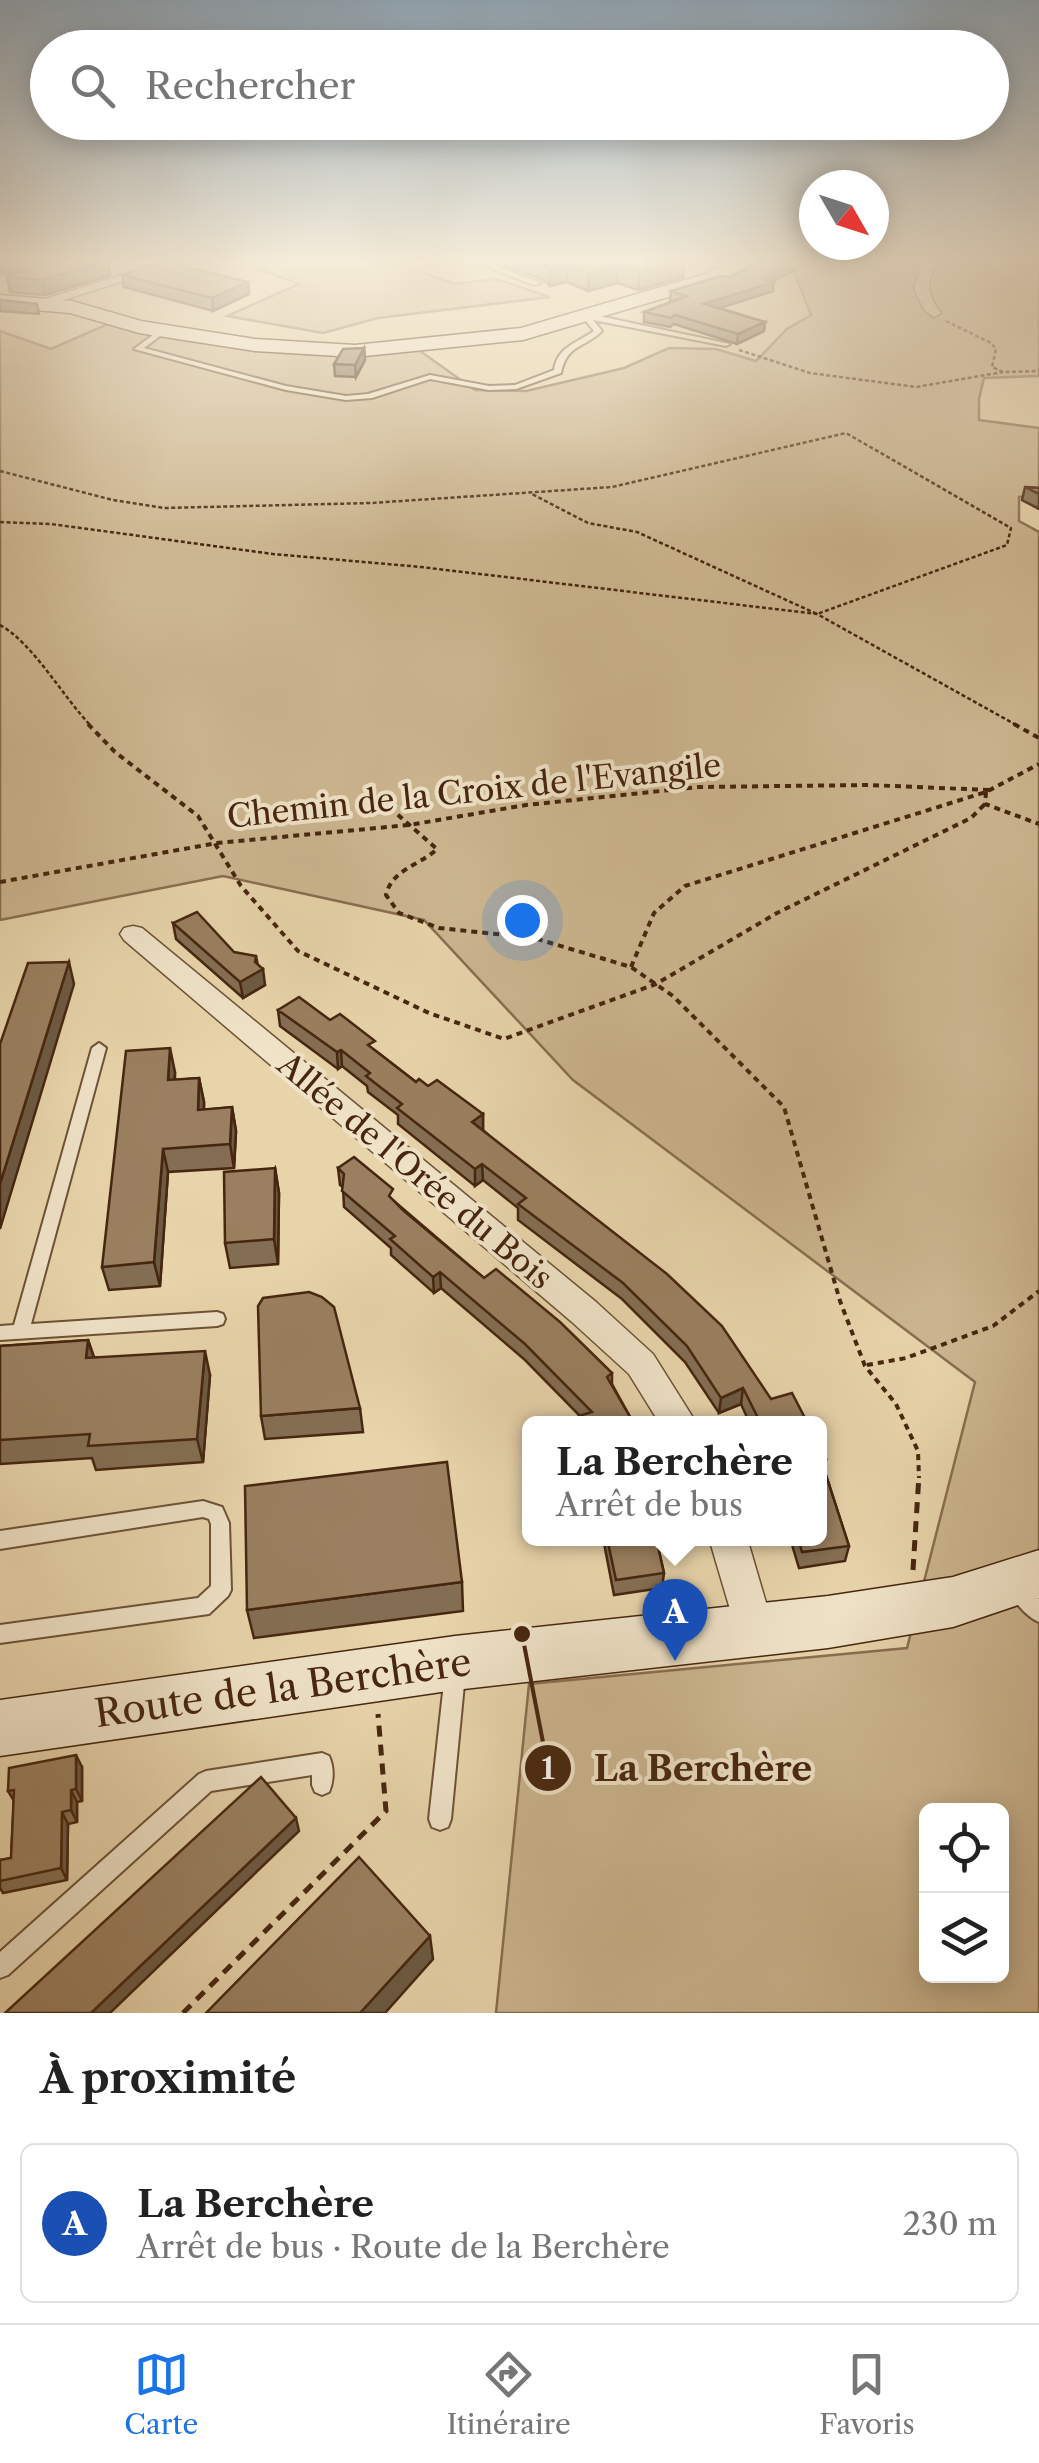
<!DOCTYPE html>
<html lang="fr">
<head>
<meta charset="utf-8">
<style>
	body { margin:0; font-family:"Libre Caslon Text",serif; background:#f6f6f6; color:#222 }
	.controls { position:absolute; right:30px; bottom:30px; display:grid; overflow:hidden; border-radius:15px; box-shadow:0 5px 25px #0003 }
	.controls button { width:90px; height:90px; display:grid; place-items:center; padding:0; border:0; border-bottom:2px solid #e0e0e0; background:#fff; color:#222; font:50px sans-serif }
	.compass { position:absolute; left:799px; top:170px; width:90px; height:90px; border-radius:50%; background:#fff; box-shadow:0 5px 25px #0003; rotate:129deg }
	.you { position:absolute; left:522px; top:920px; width:35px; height:35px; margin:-25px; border:8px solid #fff; border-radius:50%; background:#1a73e8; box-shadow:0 0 0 15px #1a73e833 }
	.badge { display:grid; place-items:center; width:65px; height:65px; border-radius:50%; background:#1a73e8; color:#fff; font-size:32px; font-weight:700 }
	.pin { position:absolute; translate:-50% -82px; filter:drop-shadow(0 2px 5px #0008) }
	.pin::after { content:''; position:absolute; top:52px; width:35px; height:30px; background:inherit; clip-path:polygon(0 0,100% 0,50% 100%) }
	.popup { position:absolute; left:522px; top:1416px; width:305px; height:130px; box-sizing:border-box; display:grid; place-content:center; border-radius:15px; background:#fff; filter:drop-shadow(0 2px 8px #0005); font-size:32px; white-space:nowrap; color:#767676 }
	.popup b { font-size:38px; color:#222 }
	.popup::after { content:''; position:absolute; left:50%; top:100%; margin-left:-20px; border:20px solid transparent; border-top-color:#fff }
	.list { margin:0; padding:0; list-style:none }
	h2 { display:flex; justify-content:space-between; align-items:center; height:130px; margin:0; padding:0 40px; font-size:42px }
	h2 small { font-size:32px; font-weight:400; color:#767676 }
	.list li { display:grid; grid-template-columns:65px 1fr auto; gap:30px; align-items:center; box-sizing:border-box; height:160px; margin:0 20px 20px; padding:0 20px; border:2px solid #e0e0e0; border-radius:15px }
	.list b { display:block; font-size:38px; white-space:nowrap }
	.list p { margin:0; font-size:32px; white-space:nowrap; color:#767676 }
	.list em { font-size:32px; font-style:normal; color:#767676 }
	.icon { flex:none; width:55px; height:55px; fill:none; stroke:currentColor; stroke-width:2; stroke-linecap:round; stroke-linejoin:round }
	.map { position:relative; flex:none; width:1039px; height:2013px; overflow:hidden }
	.search { position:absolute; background:#fff; box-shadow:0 5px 25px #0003; left:30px; right:30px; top:30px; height:110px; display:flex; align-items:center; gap:25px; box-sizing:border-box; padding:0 35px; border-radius:55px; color:#767676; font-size:38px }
	.sheet { height:310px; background:#fff }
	nav { display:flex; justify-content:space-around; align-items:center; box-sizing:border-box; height:140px; border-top:2px solid #e0e0e0; background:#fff; font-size:28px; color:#767676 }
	nav a { display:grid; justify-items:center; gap:5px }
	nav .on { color:#1a73e8 }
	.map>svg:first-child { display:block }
</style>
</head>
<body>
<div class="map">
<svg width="1039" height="2013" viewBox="0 0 1039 2013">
	<rect width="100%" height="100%" fill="#e8d4ab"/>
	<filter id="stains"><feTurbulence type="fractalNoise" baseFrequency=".002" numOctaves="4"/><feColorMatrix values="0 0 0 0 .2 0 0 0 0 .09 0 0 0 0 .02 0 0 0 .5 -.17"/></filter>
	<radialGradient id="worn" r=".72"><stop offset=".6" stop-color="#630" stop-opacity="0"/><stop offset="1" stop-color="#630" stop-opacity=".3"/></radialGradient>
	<g fill="#ccb690" stroke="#896e50" stroke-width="2.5" fill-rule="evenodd">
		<path d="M240,262H395L454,284L496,279L550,297L378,318L323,333L227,316L299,284Z"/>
		<path d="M806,262H1039V376L984,378L979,399V420L1039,428V496L1019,497V521L1039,532V2013H496L529,1684L907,1648L975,1382L573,1080L424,920L223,876L0,920V331L51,349L117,320L139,327L355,351H420L475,390L526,391L624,368L669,348L716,349L756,361L787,329L811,315L793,269ZM926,1810H1002V1976H926Z"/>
	</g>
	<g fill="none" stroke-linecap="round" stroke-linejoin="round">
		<g stroke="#6e5236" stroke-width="4">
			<g id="lane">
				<path d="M491,262H497V267L541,283L534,285L491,269Z"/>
				<path d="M585,313L730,344L726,346L593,320L602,331C583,349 567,344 561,373L516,389L489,390L430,379L372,398L346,400L286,390L134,349L161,329L165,331L164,333L144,348L286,386L346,396L368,394L430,375L489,386L515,385L554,370C557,347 577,343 594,331L581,315Z"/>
				<path d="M99,1043L106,1048L31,1324L217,1312L223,1314L225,1319L223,1324L217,1326L0,1340V1326L14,1325L92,1048Z"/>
				<path d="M203,1501L222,1507L229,1523L231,1590L228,1596L209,1614L0,1643V1625L198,1598L211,1586V1524L209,1519L203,1517L0,1549V1531Z"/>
				<path d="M1017,1579L1024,1582L1039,1599V1622C1026,1617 1013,1600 1007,1588L1010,1582Z"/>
				<path d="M455,1664L462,1667L465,1674L451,1819L448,1827L440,1830L432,1827L429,1819L445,1674L448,1667Z"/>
				<path d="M322,1753L329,1756C334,1767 334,1781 329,1792L322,1795L315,1792L312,1785V1775L211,1791L8,1975L0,1978V1952L199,1774L206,1771Z"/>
			</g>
		</g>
		<g stroke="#6e5236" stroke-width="3">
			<g id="street">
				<path d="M163,262H184L41,307L29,304Z"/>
				<path d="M924,262H938C925,282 927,295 941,313L934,317L924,310L914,288Z"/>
				<path d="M133,926L142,928L596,1302L653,1354L697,1424H660L629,1374L572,1322L124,940L120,934L124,928Z"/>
				<path d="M709,1538H747L774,1630L768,1643L754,1649L740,1643Z"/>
			</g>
		</g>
		<g stroke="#46260f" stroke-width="3">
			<g id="secondary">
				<path d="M731,262H754L719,282L523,340L355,357L255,351L139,333L70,313L0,307V295L72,301L141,321L255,339L355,345L521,328L705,274Z"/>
				<path d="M1039,1550V1598L953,1627L828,1648L455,1690L0,1756V1700L455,1636L828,1596L953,1577Z"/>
			</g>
		</g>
		<g stroke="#46260f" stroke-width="2.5" stroke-dasharray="4 2.5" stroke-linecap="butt">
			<path d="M946,321L991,343L996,349L992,367L1003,372L1039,371"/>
			<path d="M739,350L810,373L916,387L1003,372"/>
			<path d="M0,471L113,500L164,508L371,503L612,487L846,433L1011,528L1007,545L817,614L637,532L588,523L530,493"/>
			<path d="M0,522L51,524L273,554L421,567L817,614L1018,726"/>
			<path d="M0,625C33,643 63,697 91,726"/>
		</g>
		<g stroke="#46260f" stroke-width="4" stroke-dasharray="6 5" stroke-linecap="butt">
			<path d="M88,724L115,752L198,816L241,886L298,951L429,1013L504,1039L656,984L777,913L971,818L985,804"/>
			<path d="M1014,724L1039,738"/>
			<path d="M986,792L985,804L1039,824"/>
			<path d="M373,793L437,849C419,866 392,869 386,895L399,913L439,928L534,938L631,967L673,996L784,1107L840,1301L865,1366L896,1404L918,1451L919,1478"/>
			<path d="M0,882L217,843L409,825L526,805L699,787L869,785L989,790"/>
			<path d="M631,967L654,913L685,886L986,792L1039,764"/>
			<path d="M867,1365L906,1358L993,1326L1039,1291"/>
		</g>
		<g stroke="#46260f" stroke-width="5" stroke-dasharray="11 8" stroke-linecap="butt">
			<path d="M913,1570L919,1475"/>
			<path d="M183,2013L386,1811L378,1714"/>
		</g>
		<use href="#lane" fill="#f0e3c8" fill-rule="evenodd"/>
		<use href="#street" fill="#f0e3c8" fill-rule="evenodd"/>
		<use href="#secondary" fill="#f0e3c8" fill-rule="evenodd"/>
	</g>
	<g fill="#846e53" stroke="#46260f" stroke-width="2.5">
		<path d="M0,262H108L110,275L45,295L10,292L7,277L16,273L0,274Z"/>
		<path d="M505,262H684L683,277L638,290L617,283L588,291L567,282L550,286L542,279L505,266Z"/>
		<path d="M756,262H798L797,269L773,281V291L719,308L765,322L764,331L737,344L674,324L670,327L644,322V312L673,302L670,300L671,291L732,277Z"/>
		<path d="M122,275L248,282L249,294L213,311L124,287Z"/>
		<path d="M0,300L37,304L39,314L0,311Z"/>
		<path d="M364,348L365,360L356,377L335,376L334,364Z"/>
		<path d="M1025,487L1039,488V509L1022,500Z"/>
		<path d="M173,923L258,965L265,985L243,998L176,939Z"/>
		<path d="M278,1010L330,1020L376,1051L416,1082L428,1086L483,1114V1130L771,1399L808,1424H750L741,1404L719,1413L685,1362L622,1299L518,1220V1208L483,1180L475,1186L398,1124V1115L368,1092L367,1086L342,1066L338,1069L280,1026Z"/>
		<path d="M175,1072V1080L199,1078L204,1102V1110L232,1107L236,1131L234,1168L168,1172L160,1286L109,1290L102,1267Z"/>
		<path d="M275,1168L279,1193L278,1264L230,1268L225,1243Z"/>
		<path d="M338,1168L394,1201L484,1278L612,1373V1384L634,1424H579L580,1416L525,1360L441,1288L434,1293L391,1255V1248L344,1207L343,1187L340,1185Z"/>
		<path d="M88,1340L94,1357L210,1375L203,1462L96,1470L92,1458L0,1464V1346Z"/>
		<path d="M360,1408L363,1432L265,1439L261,1416Z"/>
		<path d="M824,1469L849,1546L845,1561L799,1568L790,1538H820Z"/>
		<path d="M603,1538H656L664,1573L662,1588L614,1595Z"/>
		<path d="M462,1582L463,1611L254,1638L247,1610Z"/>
		<path d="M82,1767V1801L77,1802V1822L68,1824L67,1880L3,1893L0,1888V1860L11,1858L14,1801L8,1791Z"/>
	</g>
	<g fill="#6c5a43" stroke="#46260f" stroke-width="2.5">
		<path d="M102,262H108L110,275L45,295L42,280Z"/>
		<path d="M676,262H684L683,277L638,290L639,272Z"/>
		<path d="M794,262H798L797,269L769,283L774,282L773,291L704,313V304Z"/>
		<path d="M567,264V282L550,286V269Z"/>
		<path d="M618,265L617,283L588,291L589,274Z"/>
		<path d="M248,282L249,294L213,311L212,298Z"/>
		<path d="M765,322L764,331L737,344L738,334Z"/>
		<path d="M364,348L365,360L356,377L355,365Z"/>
		<path d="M256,956L259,971L263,969L265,985L243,998L240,982L255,962Z"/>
		<path d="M69,962L74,984L0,1229V1184Z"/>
		<path d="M170,1048L175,1072L173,1104L168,1080Z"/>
		<path d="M341,1050L342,1066L338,1069L337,1052Z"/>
		<path d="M199,1078L204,1102L203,1134L198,1110Z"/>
		<path d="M232,1107L236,1131L234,1168L230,1144Z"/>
		<path d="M483,1114V1131L472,1122Z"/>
		<path d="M163,1149L168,1172L160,1286L154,1262Z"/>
		<path d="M482,1164L483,1180L475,1186V1169Z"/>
		<path d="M275,1168L279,1193L278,1264L274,1239Z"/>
		<path d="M440,1272L441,1288L434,1293L433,1277Z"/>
		<path d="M88,1340L96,1364L86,1358Z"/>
		<path d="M205,1351L210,1375L203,1462L197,1439Z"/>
		<path d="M743,1388L741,1404L719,1413L721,1398Z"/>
		<path d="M76,1755L82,1767V1801L76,1789Z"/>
		<path d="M71,1790L77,1802V1822L71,1810Z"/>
		<path d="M62,1812L68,1824L67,1880L61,1868Z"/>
		<path d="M296,1818L299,1831L110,2013H91Z"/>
		<path d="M430,1936L433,1959L385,2013H360Z"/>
	</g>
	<g fill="#9a8060" stroke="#46260f" stroke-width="2.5">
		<path d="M43,262H102L42,280L7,277Z"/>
		<path d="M159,262H168L248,282L212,298L122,275Z"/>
		<path d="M541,262H676L639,272L618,265L589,274L567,264L550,269Z"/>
		<path d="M756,262H794L763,278L774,282L704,304L765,322L738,334L675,315L671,318L644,312L687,296L671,291L721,276L732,277Z"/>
		<path d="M364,348L355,365L334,364L343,349Z"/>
		<path d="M1025,487L1039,488V494Z"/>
		<path d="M197,912L234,952L256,956L255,962L263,969L240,982L173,923Z"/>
		<path d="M69,962L0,1184V1044L28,963Z"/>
		<path d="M299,997L330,1020L340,1014L375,1041L368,1045L416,1082L419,1079L428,1086L437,1080L483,1114L472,1122L667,1274L722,1326L771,1399L792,1393L808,1424H761L743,1388L721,1398L687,1346L623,1283L518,1204L526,1198L482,1164L475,1169L397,1108L402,1104L366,1076L370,1073L341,1050L337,1052L278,1010Z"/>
		<path d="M170,1048L168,1080L199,1078L198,1110L232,1107L230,1144L163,1149L154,1262L102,1267L126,1051Z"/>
		<path d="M354,1157L393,1189L389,1196L404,1211L484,1278L496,1269L560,1322L612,1373L607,1377L634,1424H583L579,1416L592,1412L525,1344L440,1272L433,1277L390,1239L395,1236L342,1191L344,1174L338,1168Z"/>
		<path d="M275,1168L274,1239L225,1243L224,1172Z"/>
		<path d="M309,1292L322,1297L334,1307L360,1408L261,1416L258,1306L263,1298Z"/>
		<path d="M88,1340L86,1358L205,1351L197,1439L88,1446L90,1434L0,1440V1346Z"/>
		<path d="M820,1447L826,1459L821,1460L849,1546L802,1552L798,1538H820Z"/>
		<path d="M447,1462L462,1582L247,1610L245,1486Z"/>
		<path d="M607,1538H656L664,1573L616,1580Z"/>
		<path d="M76,1755V1789L71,1790V1810L62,1812L61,1868L0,1881V1860L11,1858L14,1790L8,1791L9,1768Z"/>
		<path d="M261,1777L296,1818L91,2013H5Z"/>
		<path d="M359,1857L430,1936L360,2013H206Z"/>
	</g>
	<linearGradient id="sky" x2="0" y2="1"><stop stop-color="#92a9ba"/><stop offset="0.48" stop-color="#f5ecd9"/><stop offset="1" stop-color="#f5ecd9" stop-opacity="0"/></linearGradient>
	<rect width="1039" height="544" fill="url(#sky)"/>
	<g text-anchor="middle" stroke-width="8" stroke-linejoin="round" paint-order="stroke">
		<g font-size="32" fill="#46260f" stroke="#f0e3c8">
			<text transform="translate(474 791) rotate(-6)" y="11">Chemin de la Croix de l'Evangile</text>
			<text transform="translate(415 1171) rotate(40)" y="11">Allée de l'Orée du Bois</text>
		</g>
		<g font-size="38" fill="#46260f" stroke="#f0e3c8">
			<text transform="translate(283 1688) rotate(-8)" y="13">Route de la Berchère</text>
		</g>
	</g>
	<path fill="none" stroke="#46260f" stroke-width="4" d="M522 1634L548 1768"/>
	<g fill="#46260f" stroke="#f0e3c8" stroke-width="4">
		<circle cx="522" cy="1634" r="10"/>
		<circle cx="548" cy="1768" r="25"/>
	</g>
	<g font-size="30" text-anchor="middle" font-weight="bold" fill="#fff">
		<text x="548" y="1779">1</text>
	</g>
	<g font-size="35" text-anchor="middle" font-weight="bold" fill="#46260f" stroke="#f0e3c8" stroke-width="8" stroke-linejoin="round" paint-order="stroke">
		<text x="703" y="1781">La Berchère</text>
	</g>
	<rect width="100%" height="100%" filter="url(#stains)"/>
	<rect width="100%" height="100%" fill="url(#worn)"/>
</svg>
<div class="controls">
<button><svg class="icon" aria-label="locate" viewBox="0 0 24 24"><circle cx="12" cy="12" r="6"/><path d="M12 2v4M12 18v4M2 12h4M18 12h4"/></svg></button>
<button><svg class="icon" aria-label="layers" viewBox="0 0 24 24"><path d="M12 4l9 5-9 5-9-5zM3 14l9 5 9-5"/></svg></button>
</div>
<svg class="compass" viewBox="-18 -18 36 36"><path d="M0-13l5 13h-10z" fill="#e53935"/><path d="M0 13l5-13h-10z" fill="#767676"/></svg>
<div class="you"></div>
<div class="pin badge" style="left:675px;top:1661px;background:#1a4fb4">A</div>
<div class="popup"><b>La Berchère</b>Arrêt de bus</div>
<div class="search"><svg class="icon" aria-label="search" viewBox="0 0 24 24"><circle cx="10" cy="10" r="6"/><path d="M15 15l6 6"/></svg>Rechercher</div>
</div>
<section class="sheet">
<h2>À proximité<small></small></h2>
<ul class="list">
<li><span class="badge" style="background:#1a4fb4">A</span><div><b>La Berchère</b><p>Arrêt de bus · Route de la Berchère</p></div><em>230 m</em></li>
</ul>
</section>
<nav>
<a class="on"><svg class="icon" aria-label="map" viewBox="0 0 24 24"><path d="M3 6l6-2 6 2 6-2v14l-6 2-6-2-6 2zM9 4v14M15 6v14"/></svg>Carte</a>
<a><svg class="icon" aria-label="directions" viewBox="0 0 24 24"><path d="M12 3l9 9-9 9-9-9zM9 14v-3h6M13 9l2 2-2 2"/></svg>Itinéraire</a>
<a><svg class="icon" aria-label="saved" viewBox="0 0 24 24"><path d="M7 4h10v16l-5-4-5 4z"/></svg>Favoris</a>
</nav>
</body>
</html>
